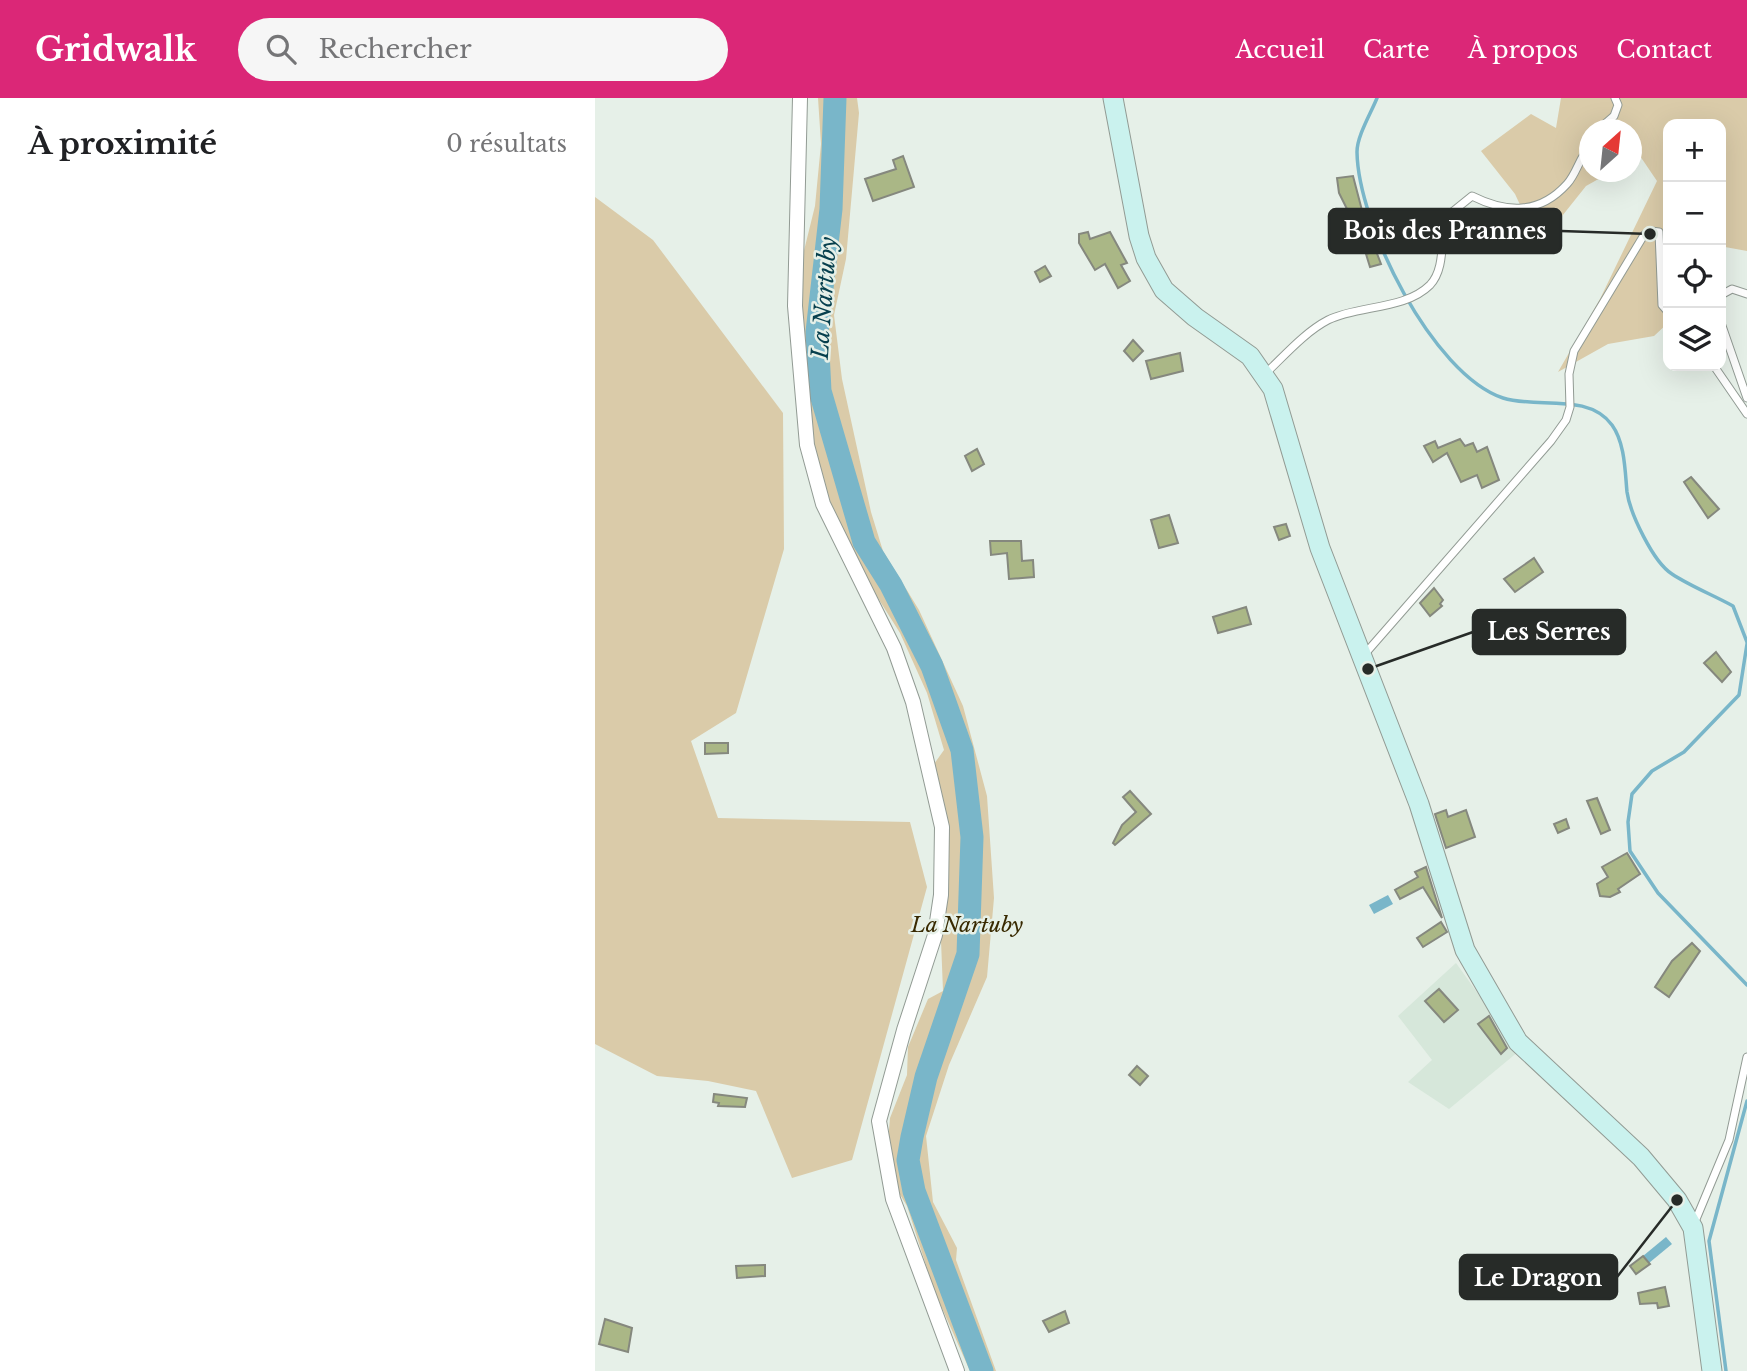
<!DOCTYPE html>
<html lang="fr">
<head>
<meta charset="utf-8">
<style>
	body { margin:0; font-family:"Libre Baskerville",serif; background:#f6f6f6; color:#202124 }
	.controls { position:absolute; right:21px; top:21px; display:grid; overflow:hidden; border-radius:14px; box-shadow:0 7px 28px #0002 }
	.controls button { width:63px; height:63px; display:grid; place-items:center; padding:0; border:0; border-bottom:2px solid #e0e0e0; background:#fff; color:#202124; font:35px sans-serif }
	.compass { position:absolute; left:984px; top:21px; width:63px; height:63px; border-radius:50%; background:#fff; box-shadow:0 7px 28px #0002; rotate:27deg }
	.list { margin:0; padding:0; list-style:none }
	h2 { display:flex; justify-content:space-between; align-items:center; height:91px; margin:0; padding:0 28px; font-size:30px }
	h2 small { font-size:23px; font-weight:400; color:#757577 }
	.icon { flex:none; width:38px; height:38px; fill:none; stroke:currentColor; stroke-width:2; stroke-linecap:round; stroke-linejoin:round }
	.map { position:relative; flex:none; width:1152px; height:1273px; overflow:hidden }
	header { display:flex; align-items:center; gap:42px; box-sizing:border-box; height:98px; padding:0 35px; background:#db2777; color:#fff }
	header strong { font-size:33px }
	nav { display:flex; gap:38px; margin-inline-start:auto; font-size:24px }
	.search { width:490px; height:63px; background:#f6f6f6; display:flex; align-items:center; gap:18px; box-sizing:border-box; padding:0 24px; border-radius:38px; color:#757577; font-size:26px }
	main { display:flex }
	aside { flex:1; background:#fff }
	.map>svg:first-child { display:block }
</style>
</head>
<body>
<header>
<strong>Gridwalk</strong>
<div class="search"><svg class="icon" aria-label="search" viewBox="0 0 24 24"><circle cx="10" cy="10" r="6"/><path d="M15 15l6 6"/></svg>Rechercher</div>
<nav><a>Accueil</a><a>Carte</a><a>À propos</a><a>Contact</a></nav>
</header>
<main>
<aside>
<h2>À proximité<small>0 résultats</small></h2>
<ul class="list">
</ul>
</aside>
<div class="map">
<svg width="1152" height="1273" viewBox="0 0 1152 1273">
	<rect width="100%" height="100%" fill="#e6f0e8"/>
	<path fill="#d6e7da" d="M861,865L924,953L854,1011L813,984L837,962L803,918Z"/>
	<g fill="#dacba9">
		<path d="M223,0H262L264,15L251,161L239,217L247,281L276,414L288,453L324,512L368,608L392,698L399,800L392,879L354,967L331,1038L338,1104L362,1150L361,1162L401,1273H375L339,1192L312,1108L298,1085L292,1056L295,1020L312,977L313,949L333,901L348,893L339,666L349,652L332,595L305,535L276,489L239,416L209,321L201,185L220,108L226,46Z"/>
		<path d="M966,0H1152V153L1130,149L1126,154V26H1073V225L1059,238L1013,246L963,274L1005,201L1062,83L1045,58L1037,62L1036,32H995V74H1016L991,88L944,147L920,96L886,53L936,16L961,30Z"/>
		<path d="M0,99L58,142L188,315L189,451L141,615L96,643L123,720L315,724L332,789L257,1062L197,1080L161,993L113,983L62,978L0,946Z"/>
	</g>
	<g fill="#79b6c9">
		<path d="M793,797L798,806L779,816L774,807Z"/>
		<path d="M1071,1139L1077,1146L1054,1165L1048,1158Z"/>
	</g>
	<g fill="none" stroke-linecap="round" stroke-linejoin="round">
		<g stroke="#79b6c9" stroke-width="3.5">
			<path d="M782,0C776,15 762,38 762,54C763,126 837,276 908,300C942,311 993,294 1017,327C1030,345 1030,373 1032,394C1035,415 1058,464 1077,476C1095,488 1118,497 1138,508L1152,544"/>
			<path d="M1152,546L1144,597L1089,654L1057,673L1037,696L1033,724L1035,753L1063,795L1152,887"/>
			<path d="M1131,1273L1114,1143L1152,1003"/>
		</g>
		<path stroke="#79b6c9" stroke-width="23" d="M240,0L236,111L222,234L225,293L269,444L296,487L337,568L367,652L377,739L373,856L331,979L317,1039L313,1062L319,1093L387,1273"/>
	</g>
	<g fill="#aab786" stroke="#85887e" stroke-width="2">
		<path d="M308,58L319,89L278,103L270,81L301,71L298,62Z"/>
		<path d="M758,78L769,120L758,123L744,95L742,80Z"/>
		<path d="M493,134L495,141L515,134L532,165L526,167L535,183L523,190L510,166L500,172L484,145V136Z"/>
		<path d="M781,153L786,166L775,169L771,156Z"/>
		<path d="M450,168L456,178L445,184L440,174Z"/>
		<path d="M538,242L548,253L538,263L529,253Z"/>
		<path d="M585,255L588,273L556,281L551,263Z"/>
		<path d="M865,341L870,348L878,345L882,354L892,349L904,382L887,390L882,377L866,384L852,355L838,364L829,348L840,343L843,350Z"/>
		<path d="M382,351L389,366L377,373L370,358Z"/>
		<path d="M1096,379L1124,411L1113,420L1089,384Z"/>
		<path d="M574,417L583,445L564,450L556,422Z"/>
		<path d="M691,426L695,438L684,442L679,429Z"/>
		<path d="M395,443H426L427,463L438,462L439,479L414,481L412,455L396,457Z"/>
		<path d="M939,460L948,474L920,494L909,481Z"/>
		<path d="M839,490L848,502L845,506L847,508L835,518L825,505Z"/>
		<path d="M651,509L656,526L623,535L618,519Z"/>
		<path d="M1121,554L1136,574L1127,584L1109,565Z"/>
		<path d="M110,645H133V655L110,656Z"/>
		<path d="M535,693L556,716L520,747L518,745L527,727L541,714L528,699Z"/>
		<path d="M1002,700L1015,732L1006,736L992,703Z"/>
		<path d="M851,712L853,719L871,712L880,739L851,750L840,716Z"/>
		<path d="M971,721L974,730L963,735L959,726Z"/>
		<path d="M1032,755L1045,776L1023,791L1025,794L1015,799L1005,798L1002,786L1013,779L1007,769Z"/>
		<path d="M831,769L847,820L828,789L805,801L800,792L823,779L820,774Z"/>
		<path d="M846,824L852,834L828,849L822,840Z"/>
		<path d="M1097,845L1105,853L1074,899L1060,889L1077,863Z"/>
		<path d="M844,891L863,912L849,924L830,903Z"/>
		<path d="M894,918L912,950L906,956L883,926Z"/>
		<path d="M542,968L553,978L545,987L534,977Z"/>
		<path d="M119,996L152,1000L150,1009L123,1008L124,1005L118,1004Z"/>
		<path d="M1048,1158L1055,1166L1041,1176L1035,1168Z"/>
		<path d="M170,1167V1178L142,1180L141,1168Z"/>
		<path d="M1070,1189L1074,1208L1063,1210L1062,1205L1045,1206L1043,1195Z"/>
		<path d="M470,1213L474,1225L454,1234L448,1223Z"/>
		<path d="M10,1221L37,1230L33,1254L4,1246Z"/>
	</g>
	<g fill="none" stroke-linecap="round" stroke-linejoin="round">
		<g stroke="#929b94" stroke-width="9">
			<g id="lane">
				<path d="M1003,32L1019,18L1023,7L1020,0"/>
				<path d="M1126,197L1137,191L1152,196"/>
				<path d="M1126,225L1152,300"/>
				<path d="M1119,268L1152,316"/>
				<path d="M671,275C690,257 710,234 733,222C763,207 810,212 835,187C851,170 845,140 851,119L877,98C911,115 944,117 972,86C982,75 984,60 995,48"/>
				<path d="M769,557L956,343L971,322L975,309L974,276L979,253L1049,137L1056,133L1064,134L1067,207L1073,214"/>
				<path d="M1099,1126L1134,1042L1152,959"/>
			</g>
		</g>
		<g stroke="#929b94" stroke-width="16">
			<path id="street" d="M205,0L200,208L212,347L228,406L299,550L318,604L347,729L346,797L340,837L309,932L284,1023L298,1101L362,1273"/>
		</g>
		<g stroke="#929b94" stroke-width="21">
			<path id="secondary" d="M518,0L544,138L551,160L569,192L600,219L655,258L678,291L725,450L824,706L870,852L923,944L1046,1059L1082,1102L1098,1130L1117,1273"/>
		</g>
		<use href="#lane" stroke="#fff" stroke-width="7"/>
		<use href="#street" stroke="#fff" stroke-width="14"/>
		<use href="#secondary" stroke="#caf2ee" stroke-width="19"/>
	</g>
	<g text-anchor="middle" stroke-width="5" stroke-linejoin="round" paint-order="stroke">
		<g font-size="21" font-style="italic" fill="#382901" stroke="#e6f0e8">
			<text x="372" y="834">La Nartuby</text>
		</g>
		<g font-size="23" font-style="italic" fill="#063f4d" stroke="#e6f0e8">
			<text transform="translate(229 200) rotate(-86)" y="8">La Nartuby</text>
		</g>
	</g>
	<path fill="none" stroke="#272b28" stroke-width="2.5" d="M1055 136L966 133M773 571L878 534M1082 1102L1022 1179"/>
	<g fill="#272b28" stroke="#e6f0e8" stroke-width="2.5">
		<circle cx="1055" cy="136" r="7"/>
		<circle cx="773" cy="571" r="7"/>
		<circle cx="1082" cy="1102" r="7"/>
	</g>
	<g fill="#272b28" stroke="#272b28" stroke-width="2.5">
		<rect x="734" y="111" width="232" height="44" rx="7"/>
		<rect x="878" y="512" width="152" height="44" rx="7"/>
		<rect x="865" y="1157" width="157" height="44" rx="7"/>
	</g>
	<g font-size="23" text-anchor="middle" font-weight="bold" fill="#fff">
		<text x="850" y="141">Bois des Prannes</text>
		<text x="954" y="542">Les Serres</text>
		<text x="943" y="1188">Le Dragon</text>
	</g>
</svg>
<div class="controls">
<button>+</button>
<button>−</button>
<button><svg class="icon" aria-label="locate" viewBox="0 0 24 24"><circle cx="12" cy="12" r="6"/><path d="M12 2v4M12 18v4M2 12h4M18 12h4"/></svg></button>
<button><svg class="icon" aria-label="layers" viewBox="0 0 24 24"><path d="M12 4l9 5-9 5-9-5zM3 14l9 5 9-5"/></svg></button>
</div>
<svg class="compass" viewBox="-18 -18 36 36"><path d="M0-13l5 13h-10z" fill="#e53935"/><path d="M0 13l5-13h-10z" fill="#757577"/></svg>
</div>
</main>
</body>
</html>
